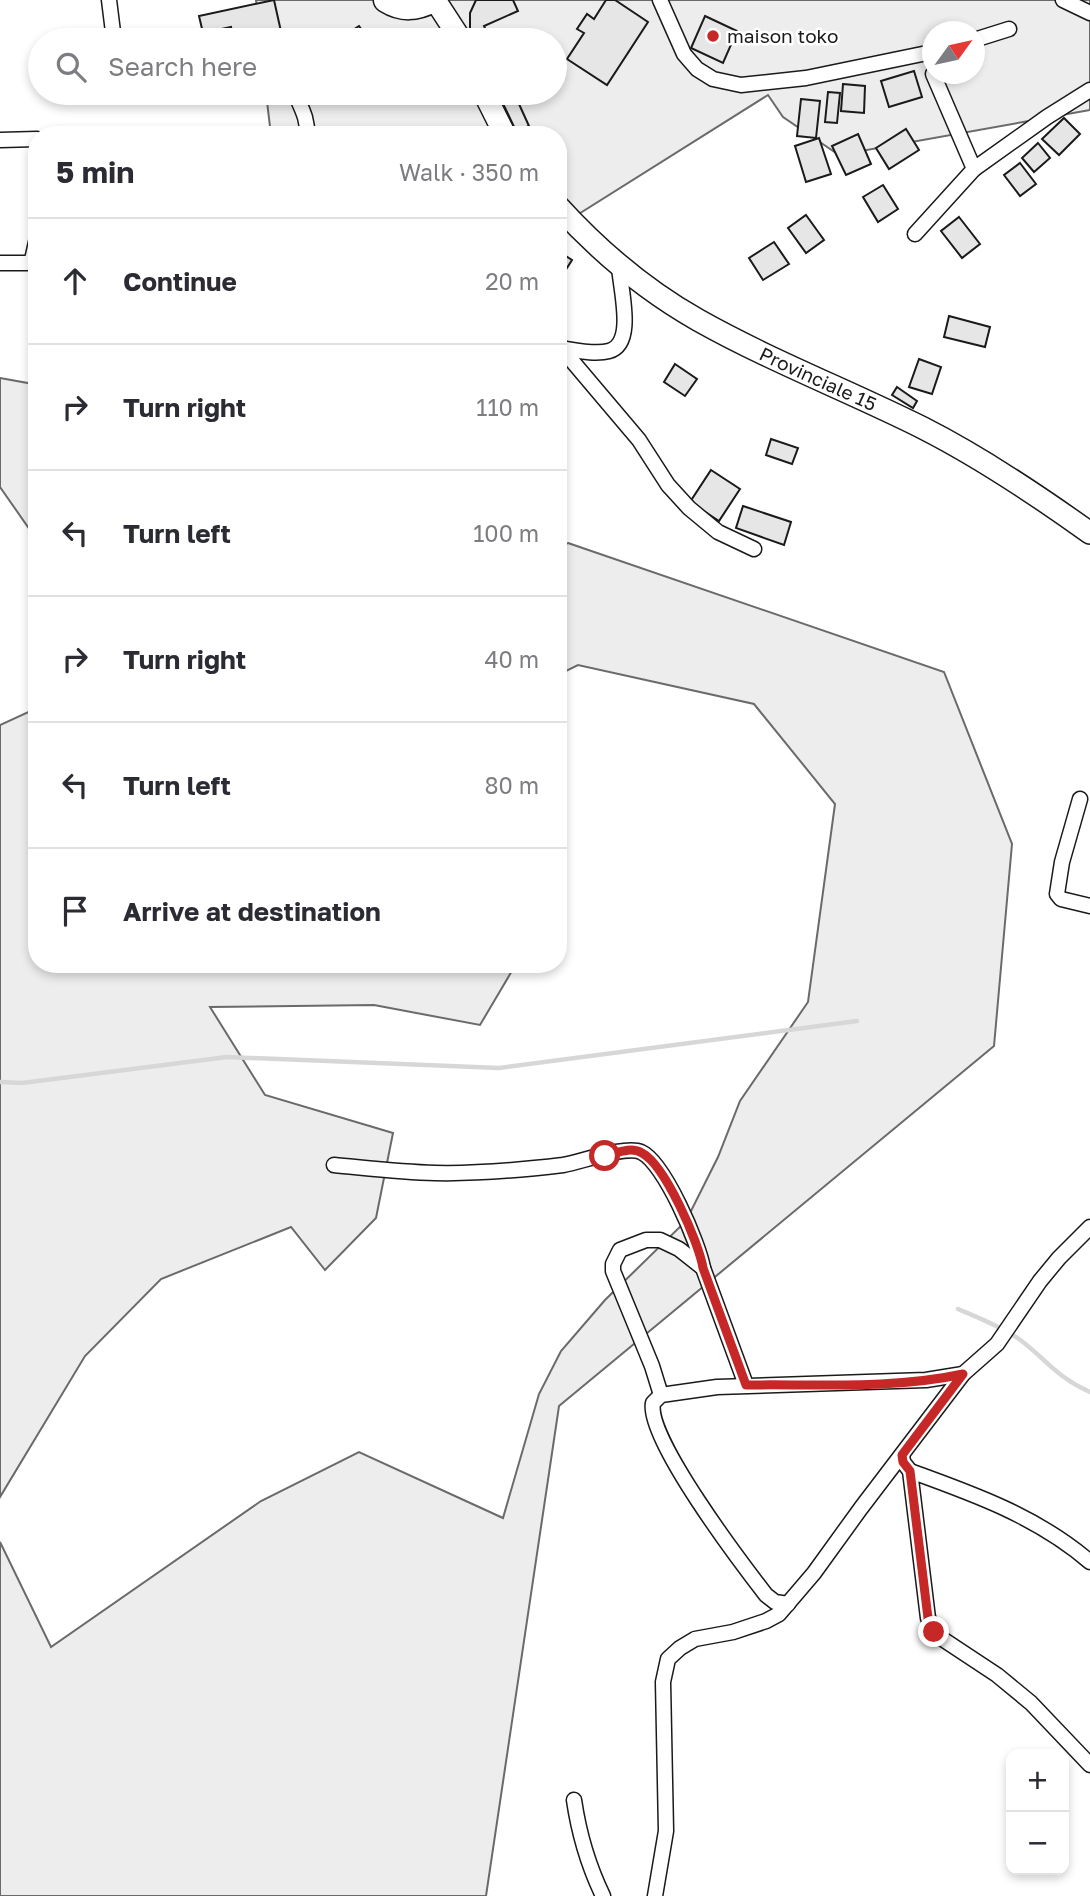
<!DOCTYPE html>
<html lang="en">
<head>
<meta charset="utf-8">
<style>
	body { margin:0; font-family:"Golos Text",sans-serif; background:#f2f2f3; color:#2b2b33 }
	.controls { position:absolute; right:21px; bottom:21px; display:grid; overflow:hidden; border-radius:14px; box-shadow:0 4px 10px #0003 }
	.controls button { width:63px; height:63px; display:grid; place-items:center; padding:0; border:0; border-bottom:2px solid #e1e1e2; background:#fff; color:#2b2b33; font:35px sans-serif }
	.compass { position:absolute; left:922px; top:21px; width:63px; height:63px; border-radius:50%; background:#fff; box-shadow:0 4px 10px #0003; rotate:57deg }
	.stop { position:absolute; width:21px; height:21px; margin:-16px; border:5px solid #c62828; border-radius:50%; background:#fff }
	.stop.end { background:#c62828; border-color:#fff; box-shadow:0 2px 7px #0008 }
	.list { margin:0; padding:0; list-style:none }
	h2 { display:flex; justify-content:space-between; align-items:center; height:91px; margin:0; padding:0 28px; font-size:30px }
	h2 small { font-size:23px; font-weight:400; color:#7c7c81 }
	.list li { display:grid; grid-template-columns:46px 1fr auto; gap:21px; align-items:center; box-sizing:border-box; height:126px; padding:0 28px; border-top:2px solid #e1e1e2 }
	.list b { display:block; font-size:26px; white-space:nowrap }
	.list em { font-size:23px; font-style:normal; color:#7c7c81 }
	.icon { flex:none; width:38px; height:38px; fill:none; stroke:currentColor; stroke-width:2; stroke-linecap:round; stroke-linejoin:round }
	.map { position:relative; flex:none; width:1090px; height:1896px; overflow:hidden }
	.search { position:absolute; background:#fff; box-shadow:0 4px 10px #0003; left:28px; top:28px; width:539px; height:77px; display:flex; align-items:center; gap:18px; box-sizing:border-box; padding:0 24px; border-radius:38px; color:#7c7c81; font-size:26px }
	.panel { position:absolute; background:#fff; box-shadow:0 4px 10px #0003; left:28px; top:126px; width:539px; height:847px; border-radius:28px }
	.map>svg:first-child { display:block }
</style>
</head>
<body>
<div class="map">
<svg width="1090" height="1896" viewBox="0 0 1090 1896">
	<rect width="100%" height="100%" fill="#fff"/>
	<g fill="#ededed" stroke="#6a6a6a" stroke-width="2" fill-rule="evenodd">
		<path d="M256,0H1090V110L839,155L783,117L768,95L558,227V135H271L266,93H555V40H261ZM932,32H974V74H932Z"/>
		<path d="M0,378L33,384L37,394V540L0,487Z"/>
		<path d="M568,543L944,672L1012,844L994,1046L559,1406L486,1896H0V1542L51,1647L261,1501L359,1452L503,1518L539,1394L561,1351L605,1300L686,1221L718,1157L740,1101L808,1002L835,804L754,704L578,665L558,675V549Z"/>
		<path d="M37,708V964H516L480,1025L374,1005L210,1007L265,1095L393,1133L376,1218L325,1270L291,1227L161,1279L85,1356L0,1497V725Z"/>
	</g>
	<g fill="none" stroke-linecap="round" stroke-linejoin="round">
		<g stroke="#d7d7d7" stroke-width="4.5">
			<path d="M0,1082L22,1083L227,1057L499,1068L857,1021"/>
			<path d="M958,1309C979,1318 1000,1326 1019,1339C1046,1359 1056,1377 1090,1392"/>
		</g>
	</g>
	<g fill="#e6e6e6" stroke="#1a1a1a" stroke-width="2">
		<path d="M274,0L282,36L263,40H234L231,27L203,33L199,16Z"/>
		<path d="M476,0H513L518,11L484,26L490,40H474L470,31V13Z"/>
		<path d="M606,0H615L648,22L607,85L567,59L584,33L577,29L587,14L594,19Z"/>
		<path d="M705,16L737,31L723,63L691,48Z"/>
		<path d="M359,26L369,40H337Z"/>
		<path d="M914,71L922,97L889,107L881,81Z"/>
		<path d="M843,84L865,86L864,113L841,111Z"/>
		<path d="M828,92L840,93L837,123L825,122Z"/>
		<path d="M498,93H514L529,126L516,131Z"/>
		<path d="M801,99L820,101L816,138L797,136Z"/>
		<path d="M1064,118L1080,134L1059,155L1042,139Z"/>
		<path d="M906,129L919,150L889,169L876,148Z"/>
		<path d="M858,134L871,164L846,175L832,146Z"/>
		<path d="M819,138L831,174L806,182L795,146Z"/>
		<path d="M1038,143L1050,158L1034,172L1022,158Z"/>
		<path d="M1020,163L1036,184L1020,196L1004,175Z"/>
		<path d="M883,185L898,209L878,222L863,197Z"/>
		<path d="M806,215L824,240L806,253L788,228Z"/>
		<path d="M959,217L980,244L962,258L941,231Z"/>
		<path d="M774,242L789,264L763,280L749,258Z"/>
		<path d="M558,251L572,260L558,282Z"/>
		<path d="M949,316L990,327L985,347L944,337Z"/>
		<path d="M919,359L941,367L932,394L909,387Z"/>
		<path d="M675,364L697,379L685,396L664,382Z"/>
		<path d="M897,387L917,401L913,408L892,395Z"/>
		<path d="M771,439L798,448L792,464L766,455Z"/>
		<path d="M711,470L740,489L719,521L690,502Z"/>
		<path d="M743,506L791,522L784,545L736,528Z"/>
	</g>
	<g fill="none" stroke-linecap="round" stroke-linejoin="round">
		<g stroke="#1a1a1a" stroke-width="17">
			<g id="street">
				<path d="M109,0L114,40"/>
				<path d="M660,0L684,54L697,69L713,79L741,85L806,78L932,52"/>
				<path d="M1063,0L1090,13"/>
				<path d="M974,40L1009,29"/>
				<path d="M933,74L974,169"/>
				<path d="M295,93C301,108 308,118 307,135"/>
				<path d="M0,140L37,139"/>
				<path d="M915,234L974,169L1047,117L1090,90"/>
				<path d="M0,263H27L32,260L37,238"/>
				<path d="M560,348C574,350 595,355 609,351C636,344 620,288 619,266"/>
				<path d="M562,349L639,440L668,485L689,508L718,532L754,549"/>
				<path d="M1080,799L1062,862L1057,894L1061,899L1090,906"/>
				<path d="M334,1165C367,1168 401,1172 435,1173C478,1174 521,1170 563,1165C581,1162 626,1145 641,1152C664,1162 699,1244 703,1268"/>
				<path d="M661,1395L652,1366L613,1271V1264L620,1250L646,1240H660L679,1249L703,1268L746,1385"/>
				<path d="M902,1455L903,1462L910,1471L928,1618L938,1636L997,1675L1031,1703L1090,1765"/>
				<path d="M910,1471C974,1494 1038,1517 1090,1562"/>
				<path d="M788,1604L775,1602L766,1595C742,1564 646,1438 653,1403L661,1395L717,1387L926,1380L963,1374"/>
				<path d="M574,1800C579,1834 588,1865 603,1896"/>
				<path d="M655,1896L666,1831L663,1682L668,1659L680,1648L695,1639L733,1632L766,1621L779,1614L814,1573L861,1508L963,1374L997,1344L1040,1281L1059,1258L1090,1227"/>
			</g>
		</g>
		<g stroke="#1a1a1a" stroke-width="24">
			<g id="primary">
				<path d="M435,0L461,40"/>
				<path d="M484,93L505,135"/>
				<path id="s1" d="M558,206C599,251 645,290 698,320C771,361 849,391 923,428C982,458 1037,495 1090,533"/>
			</g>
		</g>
		<g stroke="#1a1a1a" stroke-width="27">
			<path id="highway" d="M386,0C402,10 416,9 433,0"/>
		</g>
		<use href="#street" stroke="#fff" stroke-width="14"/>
		<use href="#primary" stroke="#fff" stroke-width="21"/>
		<use href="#highway" stroke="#fff" stroke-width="24"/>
	</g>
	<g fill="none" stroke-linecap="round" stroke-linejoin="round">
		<path stroke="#c62828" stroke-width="9" d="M605,1156C617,1153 631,1146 642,1153C665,1165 699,1243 703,1268L746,1385C816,1384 895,1389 963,1374L902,1455L903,1462L910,1471L928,1618L934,1632"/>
	</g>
	<circle fill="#c62828" stroke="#fff" stroke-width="2.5" cx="713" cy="36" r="7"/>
	<g text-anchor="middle" stroke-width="5" stroke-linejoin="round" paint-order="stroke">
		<g font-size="19" fill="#1a1a1a" stroke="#fff" text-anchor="start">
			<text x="727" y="43">maison toko</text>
		</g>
		<g font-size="19" fill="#1a1a1a" stroke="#fff">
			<text dy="7" stroke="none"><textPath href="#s1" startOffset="315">Provinciale 15</textPath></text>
		</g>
	</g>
</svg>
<div class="controls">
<button>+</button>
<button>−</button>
</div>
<svg class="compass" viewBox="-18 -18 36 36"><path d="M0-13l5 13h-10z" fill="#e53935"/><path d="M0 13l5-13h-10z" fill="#7c7c81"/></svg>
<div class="stop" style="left:605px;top:1156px"></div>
<div class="stop end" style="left:934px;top:1632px"></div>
<div class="search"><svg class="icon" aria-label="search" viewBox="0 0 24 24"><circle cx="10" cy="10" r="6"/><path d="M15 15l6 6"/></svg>Search here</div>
<section class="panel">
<h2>5 min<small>Walk · 350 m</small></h2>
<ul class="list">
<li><svg class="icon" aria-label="ahead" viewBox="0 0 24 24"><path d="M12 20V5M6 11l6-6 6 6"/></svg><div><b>Continue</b></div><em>20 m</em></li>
<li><svg class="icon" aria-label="right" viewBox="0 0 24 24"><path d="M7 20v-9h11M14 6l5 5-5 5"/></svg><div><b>Turn right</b></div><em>110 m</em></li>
<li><svg class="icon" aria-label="left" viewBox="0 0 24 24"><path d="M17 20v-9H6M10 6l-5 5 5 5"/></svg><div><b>Turn left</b></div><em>100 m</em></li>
<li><svg class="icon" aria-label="right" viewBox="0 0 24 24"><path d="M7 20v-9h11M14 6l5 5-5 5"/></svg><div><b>Turn right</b></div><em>40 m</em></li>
<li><svg class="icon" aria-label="left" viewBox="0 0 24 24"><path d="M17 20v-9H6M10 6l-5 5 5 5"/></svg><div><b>Turn left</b></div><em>80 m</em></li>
<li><svg class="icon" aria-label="arrive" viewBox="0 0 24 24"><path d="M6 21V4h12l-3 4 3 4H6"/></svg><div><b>Arrive at destination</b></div></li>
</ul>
</section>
</div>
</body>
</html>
